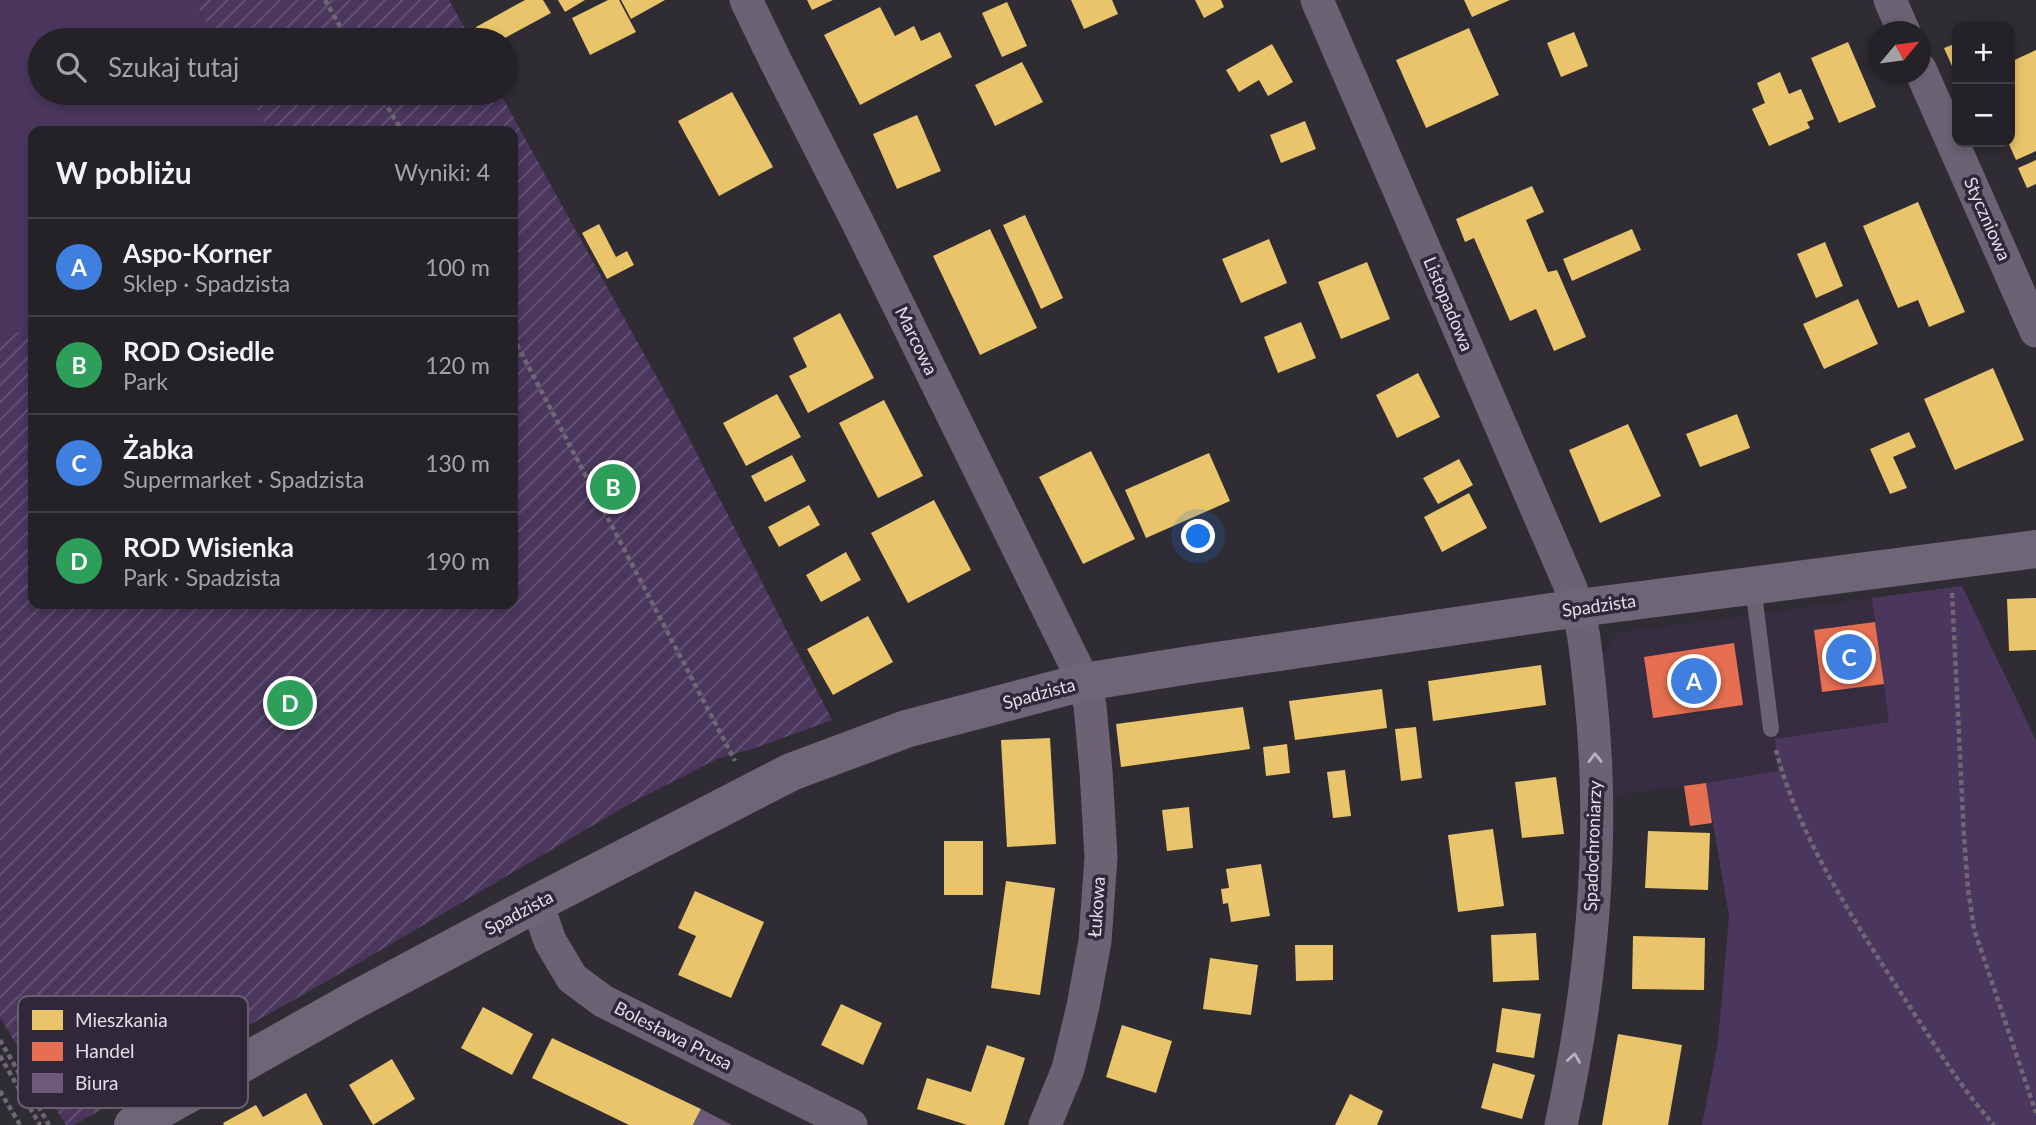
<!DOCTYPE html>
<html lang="pl">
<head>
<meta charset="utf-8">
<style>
	body { margin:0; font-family:Lato,sans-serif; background:#302e33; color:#f1f3f6 }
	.controls { position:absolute; right:21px; top:21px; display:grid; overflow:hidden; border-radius:14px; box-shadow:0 4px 10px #0003 }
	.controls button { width:63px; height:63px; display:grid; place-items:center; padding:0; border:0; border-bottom:2px solid #413e44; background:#242127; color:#f1f3f6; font:35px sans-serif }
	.compass { position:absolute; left:1868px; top:21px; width:63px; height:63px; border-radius:50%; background:#242127; box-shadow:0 4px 10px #0003; rotate:61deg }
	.you { position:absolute; left:1199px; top:537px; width:24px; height:24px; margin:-18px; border:5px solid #fff; border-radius:50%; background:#1a73e8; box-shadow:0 0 0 10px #1a73e833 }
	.badge { display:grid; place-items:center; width:46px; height:46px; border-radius:50%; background:#a49fa9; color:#fff; font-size:23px; font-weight:700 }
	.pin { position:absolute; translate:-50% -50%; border:4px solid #fff; box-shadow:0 2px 7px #0006 }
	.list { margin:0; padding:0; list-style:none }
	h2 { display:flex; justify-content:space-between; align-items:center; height:91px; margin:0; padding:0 28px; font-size:30px }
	h2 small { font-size:23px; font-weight:400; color:#a3a3a7 }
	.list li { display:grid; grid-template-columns:46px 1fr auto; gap:21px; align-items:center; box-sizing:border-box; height:98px; padding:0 28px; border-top:2px solid #413e44 }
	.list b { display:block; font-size:26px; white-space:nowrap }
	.list p { margin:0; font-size:23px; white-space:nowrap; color:#a3a3a7 }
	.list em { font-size:23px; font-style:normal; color:#a3a3a7 }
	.icon { flex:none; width:38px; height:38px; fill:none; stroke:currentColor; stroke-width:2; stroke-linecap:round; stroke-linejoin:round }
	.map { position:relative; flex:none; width:2036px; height:1125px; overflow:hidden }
	.search { position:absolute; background:#242127; box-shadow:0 4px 10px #0003; left:28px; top:28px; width:490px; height:77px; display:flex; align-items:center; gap:18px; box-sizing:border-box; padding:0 24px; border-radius:38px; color:#a3a3a7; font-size:26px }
	.panel { position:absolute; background:#242127; box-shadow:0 4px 10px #0003; left:28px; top:126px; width:490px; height:483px; border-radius:14px }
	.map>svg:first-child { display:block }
</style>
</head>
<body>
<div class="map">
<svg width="2036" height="1125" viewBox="0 0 2036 1125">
	<defs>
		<pattern id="garden-furrows" width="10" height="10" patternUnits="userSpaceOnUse" patternTransform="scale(1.75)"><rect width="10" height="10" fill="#4b375e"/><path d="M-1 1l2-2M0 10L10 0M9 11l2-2" fill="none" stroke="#655475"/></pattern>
	</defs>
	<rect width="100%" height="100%" fill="#302c34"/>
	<path fill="#362d41" d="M1872,598L1889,722L1775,739L1778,771L1684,786L1611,795L1601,657L1617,633Z"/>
	<g fill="#4b375e">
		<path d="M0,0H193L217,40H40V93H247L270,131H33V324L0,342Z"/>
		<path d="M1962,586L2036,740V1125H1702L1718,1042L1729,916L1706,783L1778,771L1775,739L1889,722L1872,598Z"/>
	</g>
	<g fill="url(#garden-furrows)">
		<path d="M193,0H449L471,40H217Z"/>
		<path d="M247,93H500L671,403L832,720L755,748L717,759L631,803L369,957L74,1125H66L0,1018V342L33,324V604H513V131H270Z"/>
	</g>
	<g fill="#e9c46a">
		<path d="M525,0H543L551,13L501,40H484L476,27Z"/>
		<path d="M558,0H585L565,12Z"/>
		<path d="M608,0H619L636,32L590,55L572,18Z"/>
		<path d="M621,0H665L631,19Z"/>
		<path d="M807,0H833L812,10Z"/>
		<path d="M1071,0H1112L1118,14L1084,29Z"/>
		<path d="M1195,0H1221L1224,7L1204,18Z"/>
		<path d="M1464,0H1510L1472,17Z"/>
		<path d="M1007,2L1027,46L1002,57L982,13Z"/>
		<path d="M880,7L895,36L914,26L921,41L940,32L952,57L860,105L824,35Z"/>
		<path d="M1469,28L1499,95L1426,128L1396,60Z"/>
		<path d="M1574,32L1588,66L1561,77L1547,43Z"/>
		<path d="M1848,42L1876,107L1839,123L1811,58Z"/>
		<path d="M1957,43V64L1952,66L1944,48Z"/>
		<path d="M1272,44L1293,82L1268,96L1259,80L1239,92L1226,70Z"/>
		<path d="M2036,50V151L2016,160L2008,142H2010V62Z"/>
		<path d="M1022,62L1043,102L995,126L975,85Z"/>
		<path d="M1780,72L1789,94L1801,89L1814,119L1807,122L1810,128L1769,146L1752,109L1765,103L1757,83Z"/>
		<path d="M732,92L773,167L719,196L678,121Z"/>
		<path d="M917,115L941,171L897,189L873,134Z"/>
		<path d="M1305,121L1316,149L1281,163L1270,135Z"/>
		<path d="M2036,160V184L2027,188L2018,168Z"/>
		<path d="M1532,186L1544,212L1526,220L1548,272L1557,270L1586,337L1554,351L1536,309L1510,321L1474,238L1465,242L1456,219Z"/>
		<path d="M1918,202L1965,312L1929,327L1918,300L1898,308L1863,226Z"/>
		<path d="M1025,215L1063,298L1041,309L1003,225Z"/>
		<path d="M599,224L616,257L627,251L634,265L607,279L582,233Z"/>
		<path d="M990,229L1037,328L980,355L933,256Z"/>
		<path d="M1632,229L1641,250L1572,281L1563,259Z"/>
		<path d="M1269,239L1287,283L1241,303L1222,259Z"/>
		<path d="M1825,242L1843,286L1816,298L1797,254Z"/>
		<path d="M1367,262L1390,319L1341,339L1318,282Z"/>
		<path d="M1858,299L1878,344L1824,369L1803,324Z"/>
		<path d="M840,313L874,378L808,413L789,376L807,367L793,338Z"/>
		<path d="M1301,322L1316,358L1278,373L1264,337Z"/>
		<path d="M1993,368L2024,440L1955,470L1924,399Z"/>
		<path d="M1418,373L1440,417L1397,438L1376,395Z"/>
		<path d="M777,394L801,437L746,466L723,423Z"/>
		<path d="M884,400L923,476L878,498L839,423Z"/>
		<path d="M1737,414L1750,448L1700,467L1686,434Z"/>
		<path d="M1628,424L1661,496L1600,523L1569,450Z"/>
		<path d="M1909,432L1916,447L1893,457L1907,488L1890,494L1870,449Z"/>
		<path d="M1091,451L1135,539L1083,564L1039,477Z"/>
		<path d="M1209,453L1230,501L1146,538L1125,490Z"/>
		<path d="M792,455L806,481L765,502L751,476Z"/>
		<path d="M1459,459L1473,485L1438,504L1423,478Z"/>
		<path d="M1469,493L1487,528L1442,552L1424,517Z"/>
		<path d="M934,500L971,570L908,603L871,533Z"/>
		<path d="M809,505L820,525L779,547L768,527Z"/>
		<path d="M846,552L861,580L821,602L806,575Z"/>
		<path d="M2036,598V650L2009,651L2007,599Z"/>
		<path d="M868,616L893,662L833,695L807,649Z"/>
		<path d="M1541,665L1546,705L1433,721L1428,681Z"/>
		<path d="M1382,689L1387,728L1295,740L1289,701Z"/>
		<path d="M1243,707L1250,749L1121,767L1116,724Z"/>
		<path d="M1416,727L1422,778L1401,781L1395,729Z"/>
		<path d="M1050,738L1056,844L1007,847L1001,740Z"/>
		<path d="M1287,744L1290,773L1266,776L1263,747Z"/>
		<path d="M1345,770L1351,816L1333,818L1327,772Z"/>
		<path d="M1556,777L1564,834L1522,838L1515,782Z"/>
		<path d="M1189,807L1193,848L1167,851L1162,810Z"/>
		<path d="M1493,829L1504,906L1458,912L1448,835Z"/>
		<path d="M1648,831L1710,833L1708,890L1645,888Z"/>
		<rect x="944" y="841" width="39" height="54"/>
		<path d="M1261,864L1270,916L1231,922L1228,903L1223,904L1221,889L1229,888L1226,869Z"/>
		<path d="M1006,881L1055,888L1040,995L991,988Z"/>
		<path d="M695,891L764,922L731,998L678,975L696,936L678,928Z"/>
		<path d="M1536,933L1539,980L1493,982L1491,935Z"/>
		<path d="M1633,936L1705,938L1704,990L1632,989Z"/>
		<path d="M1295,945H1333V980L1296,981Z"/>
		<path d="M1210,958L1258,965L1251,1015L1203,1009Z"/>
		<path d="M841,1004L882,1023L863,1065L821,1045Z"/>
		<path d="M483,1007L533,1034L512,1075L461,1048Z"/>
		<path d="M1502,1008L1541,1014L1534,1058L1496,1052Z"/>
		<path d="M1122,1025L1172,1041L1156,1093L1106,1077Z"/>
		<path d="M1618,1034L1682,1045L1668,1125H1602Z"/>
		<path d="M552,1038L701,1109L693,1125H629L532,1078Z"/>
		<path d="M987,1045L1025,1058L1004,1125H967L917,1109L927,1078L971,1092Z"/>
		<path d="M392,1059L415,1099L373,1125L349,1085Z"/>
		<path d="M1493,1063L1535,1075L1522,1119L1481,1108Z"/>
		<path d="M306,1093L323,1125H224L223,1123L256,1105L263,1117Z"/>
		<path d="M1350,1094L1383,1111L1377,1125H1335Z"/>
	</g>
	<g fill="#e76f51">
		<path d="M1875,622L1884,684L1822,692L1814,630Z"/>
		<path d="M1734,643L1743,705L1653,718L1644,657Z"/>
		<path d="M1706,783L1712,823L1690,826L1684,786Z"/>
	</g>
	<path fill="#6d597a" d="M701,1109L732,1125H693Z"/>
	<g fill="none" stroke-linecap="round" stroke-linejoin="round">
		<g stroke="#6d6874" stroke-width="4.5" stroke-dasharray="5 3.5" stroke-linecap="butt">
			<path d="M325,0L348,40"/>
			<path d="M379,93L402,131"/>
			<path d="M513,337L735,761"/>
			<path d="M1952,593L1964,837L1968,889L1974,929L2036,1113"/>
			<path d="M1776,750C1799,839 1858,927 1908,1004C1935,1045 1961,1088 1994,1125"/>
			<path d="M0,1040L49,1125"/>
			<path d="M0,1056L40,1125"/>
			<path d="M0,1091L20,1125"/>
		</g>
		<path stroke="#6b6373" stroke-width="16" d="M1753,586L1771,729"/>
		<g stroke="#6b6373" stroke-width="33">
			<path d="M746,0L776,62L857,221L1084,682L1090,706L1096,771L1101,857L1095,941L1083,1006L1068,1069L1045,1125"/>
			<path d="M1317,0L1570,586C1584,620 1586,654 1590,690C1606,835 1592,984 1561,1125"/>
			<path d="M1890,0L1904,32"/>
			<path d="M1920,69L2036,331"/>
			<path d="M537,903L550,941L572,978L603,1001L851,1125"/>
		</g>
		<path stroke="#6e6577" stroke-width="38" d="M133,1125L353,1001L537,903L791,772L906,729L1084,682L1196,664L1579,608L2036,549"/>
	</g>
	<defs><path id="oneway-chevron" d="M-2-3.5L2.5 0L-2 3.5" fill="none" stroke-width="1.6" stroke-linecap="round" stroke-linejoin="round" transform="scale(1.75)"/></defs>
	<g stroke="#b8b2bf">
		<use href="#oneway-chevron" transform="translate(1595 758) rotate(-91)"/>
		<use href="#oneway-chevron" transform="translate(1574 1058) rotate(-81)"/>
	</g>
	<g text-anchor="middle" stroke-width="7" stroke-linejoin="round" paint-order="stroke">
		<g font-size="18" fill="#e2dde8" stroke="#302838">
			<text transform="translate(1987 219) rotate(66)" y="6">Styczniowa</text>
			<text transform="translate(1448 304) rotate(67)" y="6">Listopadowa</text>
			<text transform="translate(916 341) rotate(64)" y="6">Marcowa</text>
			<text transform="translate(1599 606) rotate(-8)" y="6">Spadzista</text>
			<text transform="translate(1039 694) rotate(-15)" y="6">Spadzista</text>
			<text transform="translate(1593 846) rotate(-88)" y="6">Spadochroniarzy</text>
			<text transform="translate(1097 907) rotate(-86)" y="6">Łukowa</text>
			<text transform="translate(519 913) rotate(-28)" y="6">Spadzista</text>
			<text transform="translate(673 1036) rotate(27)" y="6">Bolesława Prusa</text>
		</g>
	</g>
	<rect x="18" y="996" width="230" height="112" rx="10" fill="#302838" stroke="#655e6d" stroke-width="2"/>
	<rect x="32" y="1010" width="31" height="20" fill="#e9c46a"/>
	<rect x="32" y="1042" width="31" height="19" fill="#e76f51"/>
	<rect x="32" y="1073" width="31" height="20" fill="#6d597a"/>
	<g font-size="19" fill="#e2dde8">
		<text x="75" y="1027">Mieszkania</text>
		<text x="75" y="1058">Handel</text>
		<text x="75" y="1090">Biura</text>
	</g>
</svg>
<div class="controls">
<button>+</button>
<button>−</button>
</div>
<svg class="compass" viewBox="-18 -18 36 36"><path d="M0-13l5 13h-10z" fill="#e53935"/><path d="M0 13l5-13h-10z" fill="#a3a3a7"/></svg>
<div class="you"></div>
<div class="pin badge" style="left:1694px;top:681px;background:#3f7fe0">A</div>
<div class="pin badge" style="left:613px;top:487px;background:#2e9e5b">B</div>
<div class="pin badge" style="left:1849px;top:657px;background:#3f7fe0">C</div>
<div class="pin badge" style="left:290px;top:703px;background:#2e9e5b">D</div>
<div class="search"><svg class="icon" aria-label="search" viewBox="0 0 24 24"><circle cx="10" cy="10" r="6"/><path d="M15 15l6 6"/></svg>Szukaj tutaj</div>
<section class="panel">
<h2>W pobliżu<small>Wyniki: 4</small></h2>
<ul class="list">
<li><span class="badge" style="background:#3f7fe0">A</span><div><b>Aspo-Korner</b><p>Sklep · Spadzista</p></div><em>100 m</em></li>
<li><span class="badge" style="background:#2e9e5b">B</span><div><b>ROD Osiedle</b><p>Park</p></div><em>120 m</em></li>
<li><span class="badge" style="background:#3f7fe0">C</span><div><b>Żabka</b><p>Supermarket · Spadzista</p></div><em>130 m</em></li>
<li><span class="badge" style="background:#2e9e5b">D</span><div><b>ROD Wisienka</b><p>Park · Spadzista</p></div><em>190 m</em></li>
</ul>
</section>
</div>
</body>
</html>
